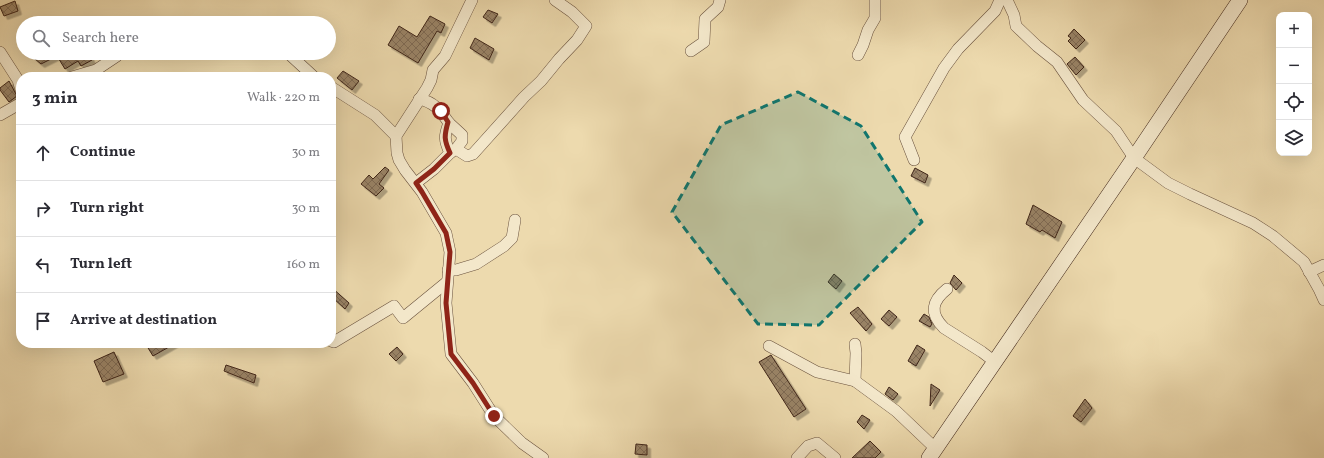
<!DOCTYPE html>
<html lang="en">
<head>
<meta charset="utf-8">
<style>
	body { margin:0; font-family:Vollkorn,serif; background:#f7f7f7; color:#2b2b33 }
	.controls { position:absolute; right:12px; top:12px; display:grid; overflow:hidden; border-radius:8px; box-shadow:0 4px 16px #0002 }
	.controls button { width:36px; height:36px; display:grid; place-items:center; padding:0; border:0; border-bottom:1px solid #e1e1e2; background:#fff; color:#2b2b33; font:20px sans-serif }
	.stop { position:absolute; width:12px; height:12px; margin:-9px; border:3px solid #8f2418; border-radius:50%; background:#fff }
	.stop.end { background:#8f2418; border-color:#fff; box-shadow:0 1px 4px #0008 }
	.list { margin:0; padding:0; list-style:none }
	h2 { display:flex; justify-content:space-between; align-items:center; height:52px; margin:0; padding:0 16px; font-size:17px }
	h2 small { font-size:13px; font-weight:400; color:#7c7c81 }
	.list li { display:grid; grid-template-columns:26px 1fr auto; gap:12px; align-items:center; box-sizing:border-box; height:56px; padding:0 16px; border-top:1px solid #e1e1e2 }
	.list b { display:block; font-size:15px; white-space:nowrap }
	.list em { font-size:13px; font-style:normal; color:#7c7c81 }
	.icon { flex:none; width:22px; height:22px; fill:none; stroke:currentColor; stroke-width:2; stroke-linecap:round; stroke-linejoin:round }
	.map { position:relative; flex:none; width:1324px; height:458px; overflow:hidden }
	.search { position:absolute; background:#fff; box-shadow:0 4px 16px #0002; left:16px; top:16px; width:320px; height:44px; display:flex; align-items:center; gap:10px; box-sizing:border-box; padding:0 14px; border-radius:22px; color:#7c7c81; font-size:15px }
	.panel { position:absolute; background:#fff; box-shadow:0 4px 16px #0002; left:16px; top:72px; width:320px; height:276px; border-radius:16px }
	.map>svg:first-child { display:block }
</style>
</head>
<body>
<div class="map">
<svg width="1324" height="458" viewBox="0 0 1324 458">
	<defs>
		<pattern id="building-cross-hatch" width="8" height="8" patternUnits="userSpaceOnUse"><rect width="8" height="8" fill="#998366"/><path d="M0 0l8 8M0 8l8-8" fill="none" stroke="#7e6b53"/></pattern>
		<filter id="shadow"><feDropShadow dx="3.5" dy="3.5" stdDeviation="0" flood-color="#0004"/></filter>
	</defs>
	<rect width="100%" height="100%" fill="#eddaae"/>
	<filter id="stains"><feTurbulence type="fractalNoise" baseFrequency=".005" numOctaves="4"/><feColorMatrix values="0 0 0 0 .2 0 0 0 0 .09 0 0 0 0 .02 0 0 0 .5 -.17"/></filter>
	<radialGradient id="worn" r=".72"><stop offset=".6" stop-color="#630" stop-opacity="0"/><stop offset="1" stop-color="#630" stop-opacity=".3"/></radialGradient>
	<g fill="url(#building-cross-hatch)" stroke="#3f2518" filter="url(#shadow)">
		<path d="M15,1L18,11L4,16L0,7Z"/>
		<path d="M488,10L498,14L492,23L483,17Z"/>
		<path d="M430,16L445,24L441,33L437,31L418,63L388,45L399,26L417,37Z"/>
		<path d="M1074,29L1085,40L1076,49L1068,41L1071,38L1068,36Z"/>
		<path d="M475,38L494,49L489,60L470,48Z"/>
		<path d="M28,53H92L89,55L92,60L81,66L78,61L65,69L57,56L41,64Z"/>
		<path d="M1075,57L1084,67L1076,75L1067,64Z"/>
		<path d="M343,71L359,81L352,90L337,78Z"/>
		<path d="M9,81L17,96L9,102L0,90V88Z"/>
		<path d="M385,167L389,170L379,184L384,188L376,196L361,184L369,175L373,179Z"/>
		<path d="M915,168L928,175L925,183L911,176Z"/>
		<path d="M1033,205L1062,222L1055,238L1042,230L1040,232L1026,224Z"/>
		<path d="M834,274L842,281L836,289L828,282Z"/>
		<path d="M954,275L962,283L956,290L950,283Z"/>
		<path d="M331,287L349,303L345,309L331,296Z"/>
		<path d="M858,307L872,324L866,331L850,313Z"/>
		<path d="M889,310L897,317L889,326L881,319Z"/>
		<path d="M924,314L929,317L932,324L930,327L919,321Z"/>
		<path d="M145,343H176L153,356Z"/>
		<path d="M917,345L925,350L916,366L908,361Z"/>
		<path d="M397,347L403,354L396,361L389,354Z"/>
		<path d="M114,352L124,374L103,382L94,361Z"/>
		<path d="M771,355L806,409L794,417L759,362Z"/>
		<path d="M226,365L256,375L254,383L224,371Z"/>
		<path d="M931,384L940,390L930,406Z"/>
		<path d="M889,387L898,394L893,400L885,394Z"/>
		<path d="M1085,399L1092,408L1081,422L1073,416Z"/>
		<path d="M862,415L870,420L864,429L857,422Z"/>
		<path d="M870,441L881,452L875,458H852Z"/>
		<path d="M636,444L647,445V455L635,454Z"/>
	</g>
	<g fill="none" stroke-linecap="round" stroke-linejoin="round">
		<g stroke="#6a523e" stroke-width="12">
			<g id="street">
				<path d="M472,0L445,56L433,70L431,80L427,88L396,136L397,153L399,160L405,170L422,192L446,233L450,252L446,303L451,354L473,383L494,416L522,443L543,458"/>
				<path d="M1007,0L1014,15L1016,26L1037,46L1057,62L1083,100L1116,131L1134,158L1168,183L1190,194L1253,223L1273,236L1304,262L1319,289L1324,300"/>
				<path d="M691,51L704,42L705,19L718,7L720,0"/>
				<path d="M0,52L18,80L21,90"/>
				<path d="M288,53L314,77"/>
				<path d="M858,55L863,45L868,30L875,18V0"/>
				<path d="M72,77L96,70L117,56"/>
				<path d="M331,87L375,115L396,136"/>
				<path d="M0,115L21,103"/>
				<path d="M449,123L462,135V141L456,149L450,153"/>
				<path d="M456,149L467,156L473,154L524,97L541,81L559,59L577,40L586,26L572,12L555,0"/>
				<path d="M914,160L905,137L944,68L958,49L995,11L1000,0"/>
				<path d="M416,183L434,169L450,153C444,140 444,136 449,123C440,110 434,102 419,99"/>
				<path d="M448,270H456L476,264L504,246L512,238L515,220"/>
				<path d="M1309,272L1324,265"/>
				<path d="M947,289C932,301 929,313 944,328L982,352L995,362"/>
				<path d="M331,341L334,342L394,306L403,318L447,282"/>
				<path d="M855,344L856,353L855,381"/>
				<path d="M769,346L817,372L855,381L896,411L936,449"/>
				<path d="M797,458L808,446L817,443L835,458"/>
			</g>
		</g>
		<g stroke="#3f2518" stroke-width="16">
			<path id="secondary" d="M929,458L1134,158L1240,0"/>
		</g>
		<use href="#street" stroke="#f3e7ca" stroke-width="11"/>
		<use href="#secondary" stroke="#f3e7ca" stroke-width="15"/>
	</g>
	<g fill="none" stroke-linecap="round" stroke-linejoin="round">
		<path stroke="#8f2418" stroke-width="5" d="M441,111L448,122C444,136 444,140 450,153L434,169L416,183L422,192L446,233L450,252L446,303L451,354L473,383L494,416"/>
	</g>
	<path fill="#0f766e" fill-opacity="0.2" stroke="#0f766e" stroke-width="3" stroke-dasharray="8 5" stroke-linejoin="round" d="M798,92L861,126L922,222L819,325L758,324L672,212L721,125Z"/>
	<rect width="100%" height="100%" filter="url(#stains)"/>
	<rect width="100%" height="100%" fill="url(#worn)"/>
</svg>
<div class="controls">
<button>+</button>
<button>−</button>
<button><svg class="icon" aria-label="locate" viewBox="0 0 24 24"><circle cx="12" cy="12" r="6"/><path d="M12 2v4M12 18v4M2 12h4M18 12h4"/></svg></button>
<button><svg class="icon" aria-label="layers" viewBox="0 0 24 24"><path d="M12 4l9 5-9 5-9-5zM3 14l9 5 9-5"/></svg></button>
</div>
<div class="stop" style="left:441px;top:111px"></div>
<div class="stop end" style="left:494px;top:416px"></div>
<div class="search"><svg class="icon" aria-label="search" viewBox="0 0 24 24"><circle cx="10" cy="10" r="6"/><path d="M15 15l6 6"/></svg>Search here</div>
<section class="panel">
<h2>3 min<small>Walk · 220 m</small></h2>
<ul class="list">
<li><svg class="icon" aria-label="ahead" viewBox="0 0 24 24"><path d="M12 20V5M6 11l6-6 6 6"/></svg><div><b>Continue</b></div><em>30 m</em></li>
<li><svg class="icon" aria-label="right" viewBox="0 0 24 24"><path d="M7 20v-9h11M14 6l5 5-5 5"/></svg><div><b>Turn right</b></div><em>30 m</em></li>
<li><svg class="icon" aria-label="left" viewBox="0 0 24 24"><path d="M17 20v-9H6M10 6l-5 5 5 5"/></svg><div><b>Turn left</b></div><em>160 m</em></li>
<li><svg class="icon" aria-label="arrive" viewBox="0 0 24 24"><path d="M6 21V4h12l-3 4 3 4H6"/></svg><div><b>Arrive at destination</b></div></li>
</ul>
</section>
</div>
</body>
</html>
